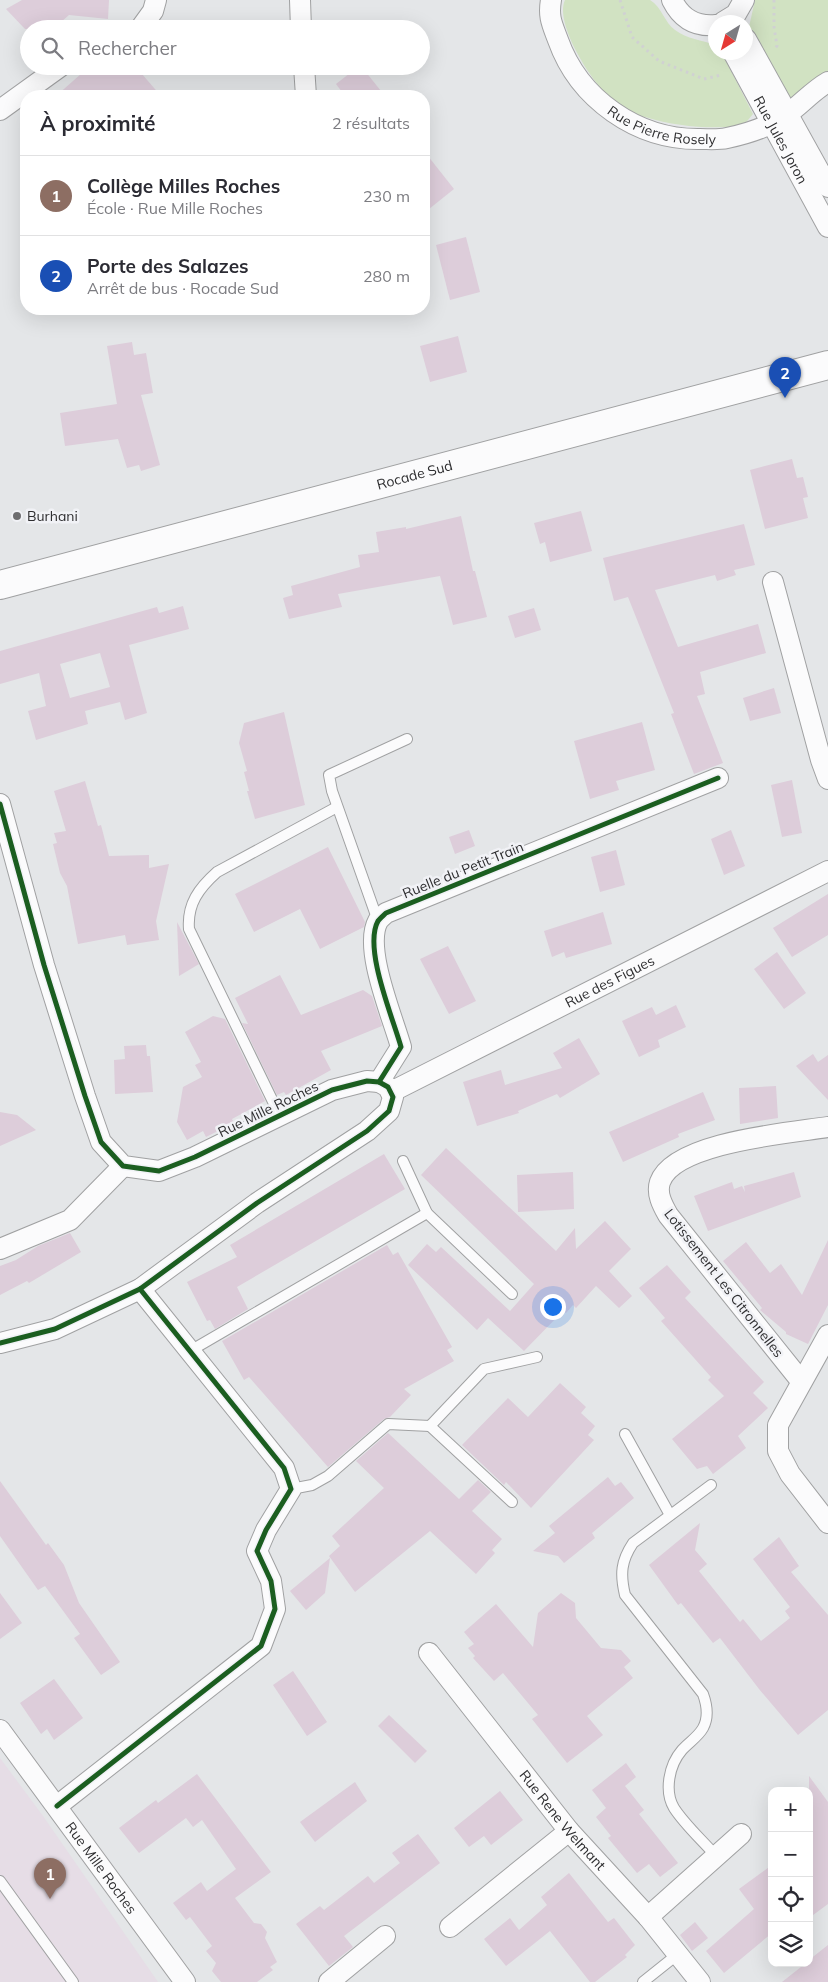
<!DOCTYPE html>
<html lang="fr">
<head>
<meta charset="utf-8">
<style>
	body { margin:0; font-family:Mulish,sans-serif; background:#f7f7f7; color:#2b2b33 }
	.controls { position:absolute; right:15px; bottom:15px; display:grid; overflow:hidden; border-radius:10px; box-shadow:0 5px 20px #0002 }
	.controls button { width:45px; height:45px; display:grid; place-items:center; padding:0; border:0; border-bottom:1px solid #e1e1e2; background:#fff; color:#2b2b33; font:25px sans-serif }
	.compass { position:absolute; left:708px; top:15px; width:45px; height:45px; border-radius:50%; background:#fff; box-shadow:0 5px 20px #0002; rotate:217deg }
	.you { position:absolute; left:552px; top:1306px; width:18px; height:18px; margin:-12px; border:4px solid #fff; border-radius:50%; background:#1a73e8; box-shadow:0 0 0 8px #1a73e833 }
	.badge { display:grid; place-items:center; width:32px; height:32px; border-radius:50%; background:#7c3aed; color:#fff; font-size:16px; font-weight:700 }
	.pin { position:absolute; translate:-50% -41px; filter:drop-shadow(0 1px 2px #0008) }
	.pin::after { content:''; position:absolute; top:26px; width:18px; height:15px; background:inherit; clip-path:polygon(0 0,100% 0,50% 100%) }
	.list { margin:0; padding:0; list-style:none }
	h2 { display:flex; justify-content:space-between; align-items:center; height:65px; margin:0; padding:0 20px; font-size:21px }
	h2 small { font-size:16px; font-weight:400; color:#7c7c81 }
	.list li { display:grid; grid-template-columns:32px 1fr auto; gap:15px; align-items:center; box-sizing:border-box; height:80px; padding:0 20px; border-top:1px solid #e1e1e2 }
	.list b { display:block; font-size:19px; white-space:nowrap }
	.list p { margin:0; font-size:16px; white-space:nowrap; color:#7c7c81 }
	.list em { font-size:16px; font-style:normal; color:#7c7c81 }
	.icon { flex:none; width:28px; height:28px; fill:none; stroke:currentColor; stroke-width:2; stroke-linecap:round; stroke-linejoin:round }
	.map { position:relative; flex:none; width:828px; height:1982px; overflow:hidden }
	.search { position:absolute; background:#fff; box-shadow:0 5px 20px #0002; left:20px; top:20px; width:410px; height:55px; display:flex; align-items:center; gap:12px; box-sizing:border-box; padding:0 18px; border-radius:28px; color:#7c7c81; font-size:19px }
	.panel { position:absolute; background:#fff; box-shadow:0 5px 20px #0002; left:20px; top:90px; width:410px; height:225px; border-radius:20px }
	.map>svg:first-child { display:block }
</style>
</head>
<body>
<div class="map">
<svg width="828" height="1982" viewBox="0 0 828 1982">
	<rect width="100%" height="100%" fill="#e4e6e8"/>
	<path fill="#e6dde6" d="M0,1758L43,1816L158,1982H0Z"/>
	<g fill="#d1e2c2">
		<path d="M565,0H650C662,7 664,22 675,30C687,39 702,40 715,45L716,52L722,53L753,114L743,126C709,129 678,127 645,117C639,116 632,115 627,111C604,97 586,71 574,47C568,34 559,13 565,0Z"/>
		<path d="M755,0H828V76L797,99L785,98L749,27Z"/>
	</g>
	<g fill="#ddcdda" fill-rule="evenodd">
		<path d="M22,0H109L108,19L69,15L53,29H25L6,9Z"/>
		<path d="M90,66H135L161,96H56Z"/>
		<path d="M359,66H361L385,96H345L336,84Z"/>
		<path d="M424,151L454,189L424,213Z"/>
		<path d="M466,237L480,292L450,300L436,245Z"/>
		<path d="M458,336L467,372L430,382L420,346Z"/>
		<path d="M132,342L134,355L146,353L153,393L141,395L160,465L141,471L139,465L127,468L118,439L65,446L60,413L117,404L107,346Z"/>
		<path d="M792,459L797,478L803,477L808,497L803,498L808,518L765,529L750,470Z"/>
		<path d="M581,511L592,551L550,562L545,542L540,544L534,523Z"/>
		<path d="M461,516L473,571H475L487,617L453,625L440,576L338,594L342,607L289,619L283,598L293,595L291,586L360,567L358,555L379,552L376,532L406,527V529Z"/>
		<path d="M744,524L755,565L734,570L736,575L717,581L715,575L655,590L678,647L758,624L766,653L700,672L705,694L697,696L723,763L694,774L671,714L674,713L628,597L614,601L603,558Z"/>
		<path d="M183,606L189,629L129,645L147,713L125,720L120,702L85,711L88,724L36,740L28,711L46,706L39,673L0,684V651L157,607L159,613ZM100,653L110,687L70,698L60,664Z"/>
		<path d="M534,608L541,630L515,638L508,616Z"/>
		<path d="M774,688L781,713L750,721L743,698Z"/>
		<path d="M284,712L305,805L255,819L247,791H249L244,772L247,771L239,743L244,723Z"/>
		<path d="M642,722L655,770L616,781L619,790L590,799L574,741Z"/>
		<path d="M792,780L802,833L782,837L771,785Z"/>
		<path d="M85,781L98,826L101,825L109,856L149,855V868L169,864L156,921L159,940L127,945L125,935L78,944L67,886L60,873L53,844L57,843L54,833L66,831L54,791Z"/>
		<path d="M469,830L475,846L455,854L449,837Z"/>
		<path d="M731,830L745,866L724,875L711,839Z"/>
		<path d="M328,847L365,922L364,927L320,949L300,909L254,932L235,894Z"/>
		<path d="M616,850L625,885L600,892L591,857Z"/>
		<path d="M828,894V935L792,957L773,928Z"/>
		<path d="M603,912L612,944L566,958L564,952L552,957L544,931Z"/>
		<path d="M177,922L199,964L179,976Z"/>
		<path d="M448,946L476,1001L449,1014L420,959Z"/>
		<path d="M777,952L806,993L784,1009L754,969Z"/>
		<path d="M280,975L301,1015L363,990L372,996L382,1026L321,1051L331,1070L286,1095L284,1092L277,1095L242,1023L248,1024L235,998Z"/>
		<path d="M676,1005L686,1027L658,1040L660,1047L639,1057L622,1021L652,1007L656,1015Z"/>
		<path d="M213,1016L225,1019L265,1101L232,1119L234,1123L206,1137L203,1131L187,1140L177,1122L183,1087L202,1077L195,1065L201,1062L185,1032Z"/>
		<path d="M579,1038L600,1074L560,1098L557,1094L518,1111L519,1113L477,1126L463,1082L501,1070L505,1085L562,1068L553,1053Z"/>
		<path d="M146,1045L147,1056H150L153,1092L115,1094L114,1060L125,1059L124,1046Z"/>
		<path d="M813,1054L818,1062L828,1055V1100L796,1066Z"/>
		<path d="M776,1086L778,1118L740,1124L739,1088Z"/>
		<path d="M703,1092L715,1120L678,1134L679,1137L623,1162L609,1132Z"/>
		<path d="M0,1112L17,1115L36,1130L0,1146Z"/>
		<path d="M446,1148L556,1251L575,1228L576,1249L605,1221L631,1249L609,1271L632,1296L619,1308L596,1286L576,1308L573,1305L566,1313L563,1311L524,1351L488,1318L477,1330L408,1265L427,1244L436,1252L441,1247L510,1311L534,1284L421,1175Z"/>
		<path d="M384,1154L405,1189L237,1287L248,1309L215,1329L210,1320L207,1321L187,1282L237,1257L230,1245Z"/>
		<path d="M573,1172L574,1209L518,1212L517,1175Z"/>
		<path d="M794,1172L801,1197L708,1231L694,1196L732,1182L734,1189L742,1186L745,1192L744,1186Z"/>
		<path d="M70,1233L81,1252L29,1283L27,1281L0,1295V1266L16,1260L38,1246Z"/>
		<path d="M828,1240V1305L808,1344L786,1334V1332L760,1310L762,1308L723,1261L746,1242L770,1273L781,1264L802,1295Z"/>
		<path d="M387,1245L393,1255L398,1252L452,1347L447,1350L454,1361L404,1389L411,1395L390,1417L384,1419L328,1467L249,1377L244,1380L222,1341Z"/>
		<path d="M667,1265L691,1292L685,1298L764,1382L753,1393L768,1408L738,1436L746,1448L713,1474L707,1466L697,1469L672,1439L724,1396L708,1380L711,1377L661,1321L665,1318L639,1288Z"/>
		<path d="M560,1383L586,1407L581,1413L595,1426L588,1435L594,1440L531,1508L506,1482L504,1485L462,1445L508,1398L528,1417Z"/>
		<path d="M388,1433L459,1499L478,1480L491,1492L472,1511L502,1539L492,1550L495,1553L476,1574L430,1531L355,1592L329,1556L340,1546L332,1536L384,1488L356,1461Z"/>
		<path d="M608,1477L615,1486L621,1482L634,1498L592,1533L595,1538L564,1563L558,1556L533,1551L555,1533L549,1526Z"/>
		<path d="M0,1481L46,1545L48,1543L64,1565L79,1603L120,1662L101,1675L74,1638L80,1634L45,1586L38,1590L0,1536Z"/>
		<path d="M700,1523L695,1550L707,1564L699,1571L740,1622L743,1619L761,1641L790,1618L785,1611L790,1607L753,1559L779,1537L799,1566L791,1572L828,1615V1710L798,1735L759,1689L720,1638L713,1643L681,1603L678,1605L649,1565Z"/>
		<path d="M330,1558L325,1593L306,1610L290,1591Z"/>
		<path d="M0,1593L22,1623L0,1639Z"/>
		<path d="M561,1593L575,1603L576,1618L601,1648L621,1650L631,1661L624,1667L633,1678L587,1716L603,1735L567,1763L532,1719L538,1715L503,1673L494,1681L473,1658L475,1656L468,1648L474,1644L464,1632L496,1604L533,1647L538,1613Z"/>
		<path d="M293,1671L327,1722L307,1736L273,1685Z"/>
		<path d="M54,1679L83,1718L54,1740L47,1729L41,1734L20,1703Z"/>
		<path d="M389,1715L427,1751L415,1763L378,1726Z"/>
		<path d="M626,1763L636,1777L625,1786L644,1810L639,1814L678,1863L660,1877L649,1864L637,1873L608,1838L611,1836L596,1817L606,1808L592,1790Z"/>
		<path d="M197,1774L271,1872L235,1898L254,1923L261,1924L267,1932L265,1938L277,1962L270,1967L273,1970L257,1982H221L212,1971L216,1963L206,1951L212,1946L190,1917L186,1920L173,1903L201,1882L207,1891L236,1869L202,1820L193,1827L186,1818L139,1853L119,1828L156,1800L158,1803Z"/>
		<path d="M809,1776L828,1802V1904L809,1918Z"/>
		<path d="M355,1782L367,1801L315,1842L300,1822Z"/>
		<path d="M500,1791L523,1820L491,1845L484,1836L469,1847L454,1828Z"/>
		<path d="M418,1834L440,1863L344,1936L353,1947L329,1966L296,1924L320,1906L324,1910L368,1876L374,1883L400,1863L392,1853Z"/>
		<path d="M772,1865V1933L724,1973L706,1951L754,1909L739,1889Z"/>
		<path d="M569,1873L608,1922L614,1918L635,1945L625,1955L627,1957L595,1982H590L550,1931L506,1966L484,1939L510,1918L519,1930L547,1905L541,1897Z"/>
		<path d="M695,1922L708,1938L692,1951L680,1935Z"/>
		<path d="M828,1945V1982H782L806,1963H809V1960Z"/>
	</g>
	<g fill="none" stroke-linecap="round" stroke-linejoin="round">
		<g stroke="#a0a1a2" stroke-width="12">
			<g id="service">
				<path d="M378,921L332,791L329,775L407,739"/>
				<path d="M280,1116L189,929C187,904 199,888 217,872L337,807"/>
				<path d="M403,1161L427,1213L512,1294"/>
				<path d="M190,1351L427,1213"/>
				<path d="M430,1426L512,1502"/>
				<path d="M625,1434L670,1515"/>
				<path d="M711,1485L633,1543C621,1561 620,1574 625,1595L703,1694C707,1705 709,1717 703,1728C698,1737 689,1742 682,1750C669,1765 664,1791 674,1808C685,1825 702,1840 715,1855"/>
				<path d="M291,1489L312,1485L328,1476L388,1424L430,1426L484,1369L537,1357"/>
				<path d="M0,1881L73,1982"/>
				<path d="M643,1982L678,1954"/>
			</g>
		</g>
		<g stroke="#a0a1a2" stroke-width="22">
			<g id="minor">
				<path d="M300,0L301,29"/>
				<path id="s1" d="M551,0C548,17 552,24 558,40C579,99 637,140 700,139C709,139 718,140 727,138C746,134 770,126 786,115C801,105 812,91 828,82"/>
				<path d="M672,0C681,18 695,27 716,25"/>
				<path d="M723,22L736,14L744,0"/>
				<path d="M140,29L153,11L156,0"/>
				<path d="M746,39L828,187"/>
				<path id="s2" d="M733,52L828,227"/>
				<path d="M304,66L306,96"/>
				<path d="M0,110L61,66"/>
				<path d="M773,582L821,760L828,779"/>
				<path d="M0,804L44,965L85,1096L101,1142L123,1166L159,1171L195,1157L332,1090L367,1081L379,1082L388,1087L393,1097L389,1111L367,1131L257,1203L140,1289L55,1329L0,1343"/>
				<path d="M379,1082L401,1047C393,1018 363,948 378,921C380,918 384,915 386,913L718,778"/>
				<path id="s3" d="M391,1092L828,871"/>
				<path d="M0,1249L70,1220L123,1166"/>
				<path d="M828,1335L778,1425V1451L790,1474L828,1523"/>
				<path d="M801,1381L668,1215C663,1206 656,1194 660,1182C674,1142 790,1133 828,1127"/>
				<path id="s4" d="M429,1653L569,1831L648,1917L700,1982"/>
				<path id="s5" d="M0,1730L185,1982"/>
				<path d="M57,1806L261,1646L275,1609L271,1581L257,1551L266,1530L291,1489L284,1468L140,1289"/>
				<path d="M648,1917L741,1834"/>
				<path d="M450,1927L569,1831"/>
				<path d="M329,1982L385,1936"/>
			</g>
		</g>
		<g stroke="#a0a1a2" stroke-width="30">
			<g id="secondary">
				<path id="s6" d="M0,585L828,365"/>
			</g>
		</g>
		<g stroke="#d0d1d2" stroke-width="3" stroke-dasharray="2.5 4" stroke-linecap="butt">
			<path d="M620,0L632,37L659,61L704,79L721,75"/>
			<path d="M774,0V27L777,46L775,48"/>
		</g>
		<use href="#service" stroke="#fbfbfc" stroke-width="10"/>
		<use href="#minor" stroke="#fbfbfc" stroke-width="20"/>
		<use href="#secondary" stroke="#fbfbfc" stroke-width="28"/>
		<g stroke="#f1f2f6" stroke-width="8">
			<g id="cycleway">
				<path d="M0,804L44,965L85,1096L101,1142L123,1166L159,1171L195,1157L332,1090L367,1081L379,1082L388,1087L393,1097L389,1111L367,1131L257,1203L140,1289L55,1329L0,1343"/>
				<path d="M379,1082L401,1047C393,1018 363,948 378,921C380,918 384,915 386,913L718,778"/>
				<path d="M57,1806L261,1646L275,1609L271,1581L257,1551L266,1530L291,1489L284,1468L140,1289"/>
			</g>
		</g>
		<use href="#cycleway" stroke="#1b5e20" stroke-width="5"/>
	</g>
	<circle fill="#6e6e70" stroke="#f1f2f6" stroke-width="2" cx="17" cy="516" r="5"/>
	<g text-anchor="middle" stroke-width="5" stroke-linejoin="round" paint-order="stroke">
		<g font-size="14" fill="#2e2e30" stroke="#f1f2f6">
			<text dy="5" stroke="none"><textPath href="#s1" startOffset="185">Rue Pierre Rosely</textPath></text>
			<text dy="5" stroke="none"><textPath href="#s2" startOffset="100">Rue Jules Joron</textPath></text>
			<text dy="5" stroke="none"><textPath href="#s6" startOffset="429">Rocade Sud</textPath></text>
			<text transform="translate(463 870) rotate(-22)" y="5">Ruelle du Petit Train</text>
			<text dy="5" stroke="none"><textPath href="#s3" startOffset="245">Rue des Figues</textPath></text>
			<text transform="translate(268 1109) rotate(-26)" y="5">Rue Mille Roches</text>
			<text transform="translate(724 1283) rotate(52)" y="5">Lotissement Les Citronnelles</text>
			<text dy="5" stroke="none"><textPath href="#s4" startOffset="214">Rue Rene Welmant</textPath></text>
			<text dy="5" stroke="none"><textPath href="#s5" startOffset="171">Rue Mille Roches</textPath></text>
		</g>
		<g font-size="14" fill="#2e2e30" stroke="#f1f2f6" text-anchor="start">
			<text x="27" y="521">Burhani</text>
		</g>
	</g>
</svg>
<div class="controls">
<button>+</button>
<button>−</button>
<button><svg class="icon" aria-label="locate" viewBox="0 0 24 24"><circle cx="12" cy="12" r="6"/><path d="M12 2v4M12 18v4M2 12h4M18 12h4"/></svg></button>
<button><svg class="icon" aria-label="layers" viewBox="0 0 24 24"><path d="M12 4l9 5-9 5-9-5zM3 14l9 5 9-5"/></svg></button>
</div>
<svg class="compass" viewBox="-18 -18 36 36"><path d="M0-13l5 13h-10z" fill="#e53935"/><path d="M0 13l5-13h-10z" fill="#7c7c81"/></svg>
<div class="you"></div>
<div class="pin badge" style="left:50px;top:1899px;background:#8d6e63">1</div>
<div class="pin badge" style="left:785px;top:398px;background:#1a4fb4">2</div>
<div class="search"><svg class="icon" aria-label="search" viewBox="0 0 24 24"><circle cx="10" cy="10" r="6"/><path d="M15 15l6 6"/></svg>Rechercher</div>
<section class="panel">
<h2>À proximité<small>2 résultats</small></h2>
<ul class="list">
<li><span class="badge" style="background:#8d6e63">1</span><div><b>Collège Milles Roches</b><p>École · Rue Mille Roches</p></div><em>230 m</em></li>
<li><span class="badge" style="background:#1a4fb4">2</span><div><b>Porte des Salazes</b><p>Arrêt de bus · Rocade Sud</p></div><em>280 m</em></li>
</ul>
</section>
</div>
</body>
</html>
